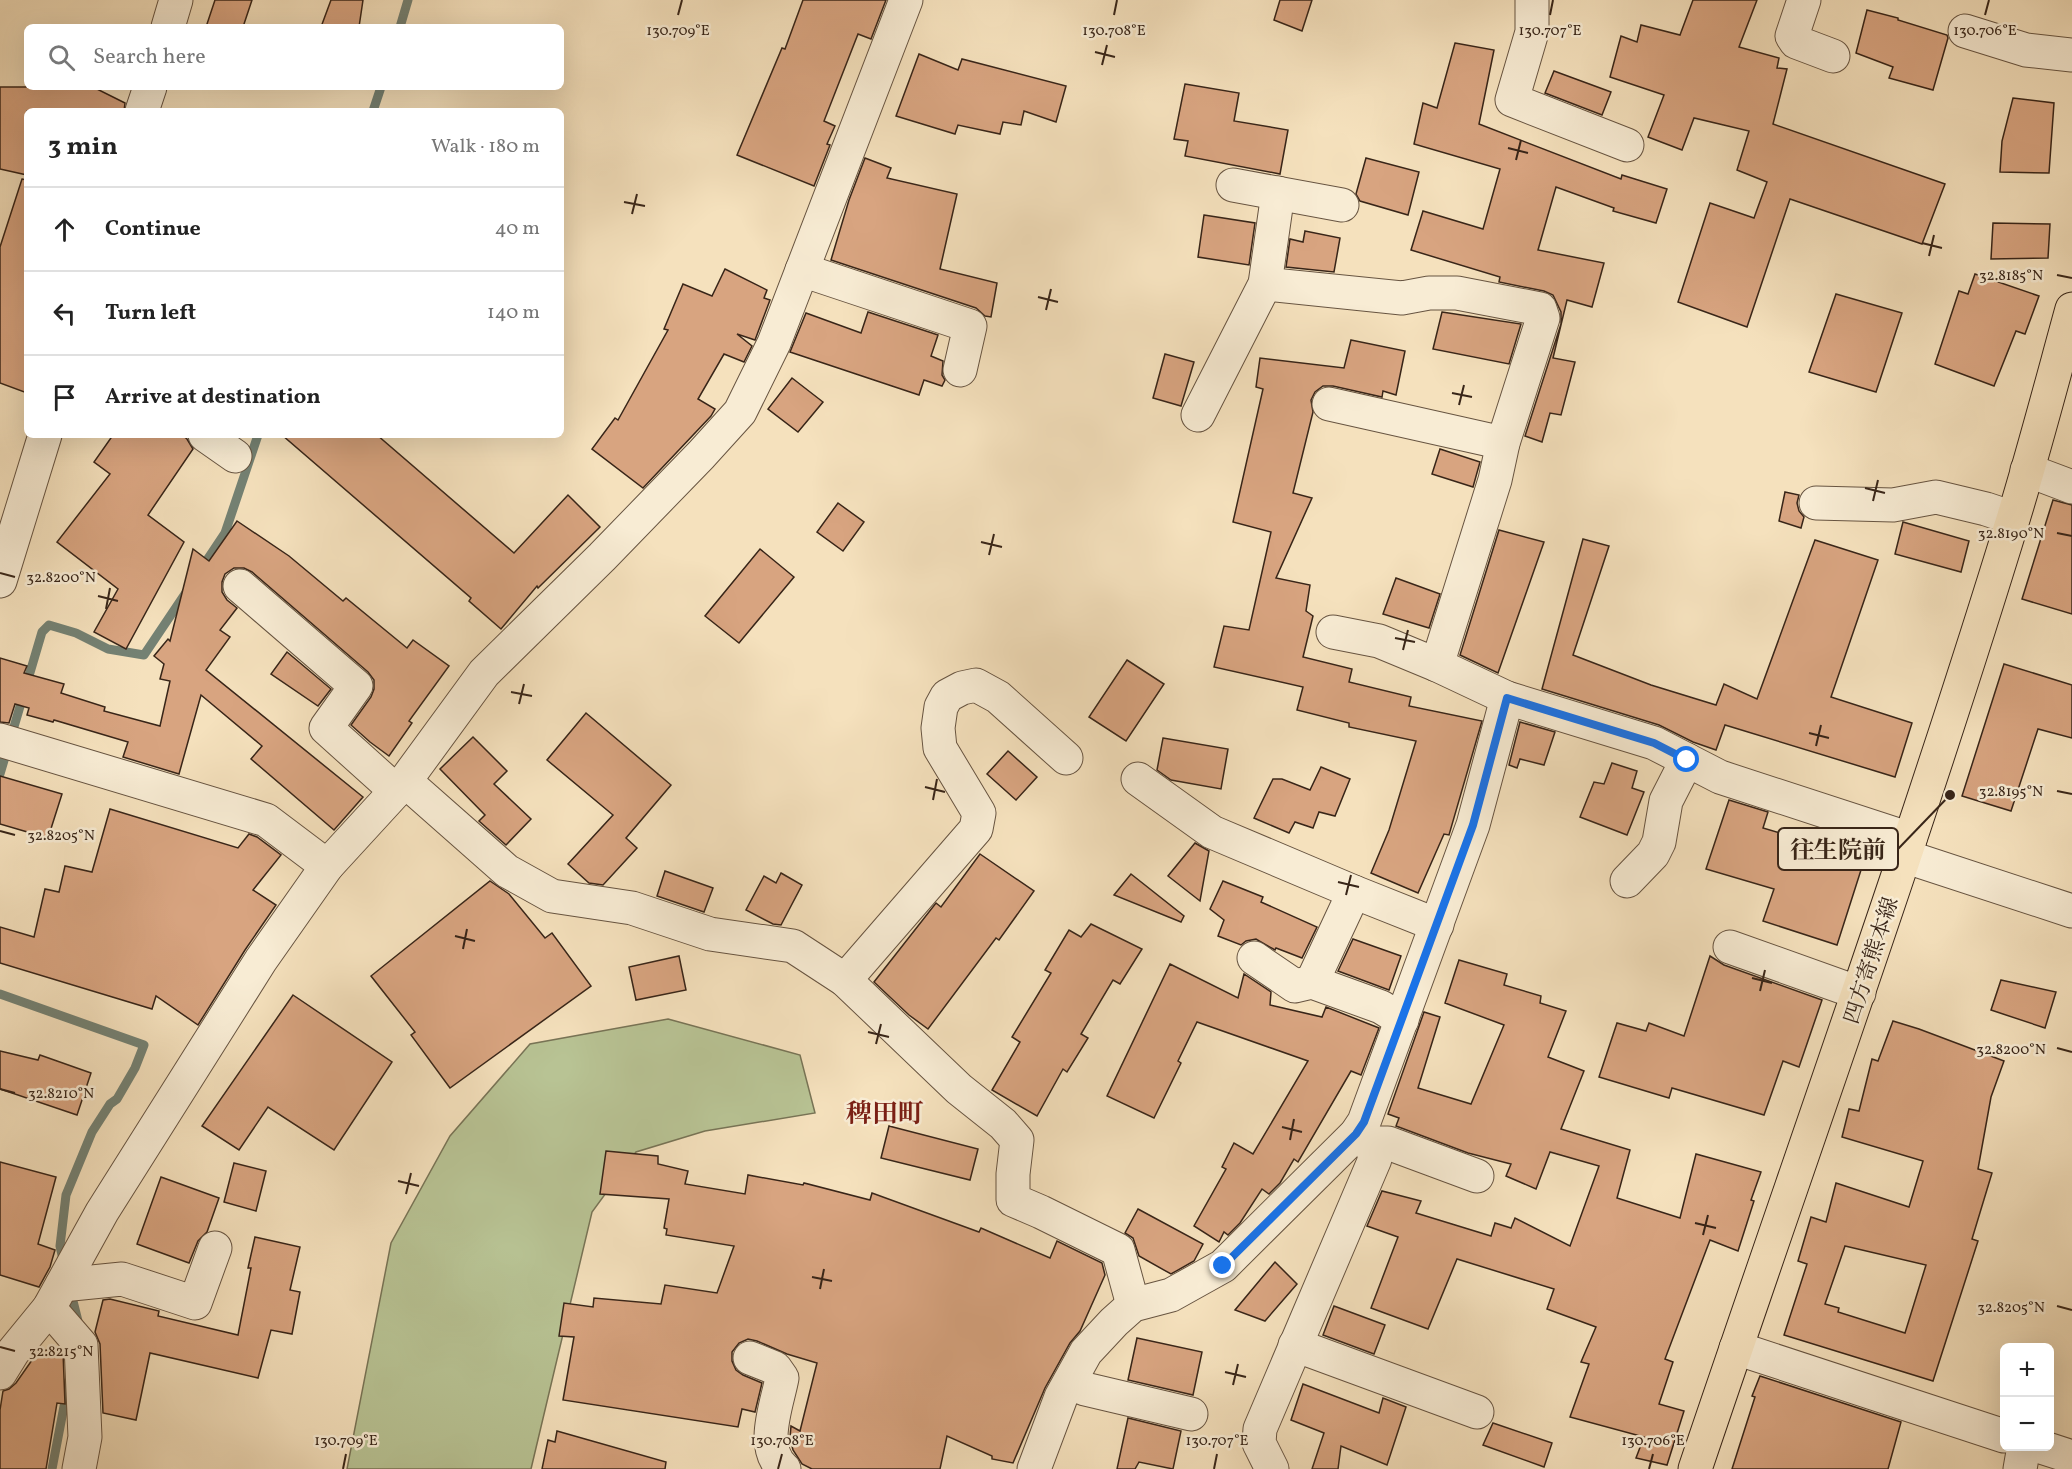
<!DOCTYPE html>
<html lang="en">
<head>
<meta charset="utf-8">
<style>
	body { margin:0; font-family:Vollkorn,"Noto Serif JP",serif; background:#f6f6f6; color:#222 }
	.controls { position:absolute; right:18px; bottom:18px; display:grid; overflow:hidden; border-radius:9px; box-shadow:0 6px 24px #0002 }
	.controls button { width:54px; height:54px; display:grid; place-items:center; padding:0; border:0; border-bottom:2px solid #e0e0e0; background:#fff; color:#222; font:30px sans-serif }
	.stop { position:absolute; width:18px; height:18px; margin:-14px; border:4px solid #1a73e8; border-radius:50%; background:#fff }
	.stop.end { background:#1a73e8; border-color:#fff; box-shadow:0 2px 6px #0008 }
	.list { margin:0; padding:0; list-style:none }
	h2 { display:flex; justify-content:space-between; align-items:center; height:78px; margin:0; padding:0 24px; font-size:26px }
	h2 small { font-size:20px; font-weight:400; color:#767676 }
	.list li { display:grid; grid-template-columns:39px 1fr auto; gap:18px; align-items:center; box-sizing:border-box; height:84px; padding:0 24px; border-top:2px solid #e0e0e0 }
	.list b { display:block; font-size:22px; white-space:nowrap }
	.list em { font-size:20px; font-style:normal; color:#767676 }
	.icon { flex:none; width:33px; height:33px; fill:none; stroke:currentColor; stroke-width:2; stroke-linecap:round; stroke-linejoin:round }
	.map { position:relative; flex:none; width:2072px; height:1469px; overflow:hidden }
	.search { position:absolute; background:#fff; box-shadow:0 6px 24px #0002; left:24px; top:24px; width:540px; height:66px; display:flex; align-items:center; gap:15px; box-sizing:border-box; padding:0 21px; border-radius:9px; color:#767676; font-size:22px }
	.panel { position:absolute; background:#fff; box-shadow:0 6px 24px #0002; left:24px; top:108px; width:540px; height:330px; border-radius:9px }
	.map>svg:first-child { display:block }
</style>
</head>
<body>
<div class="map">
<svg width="2072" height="1469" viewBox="0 0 2072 1469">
	<rect width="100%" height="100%" fill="#f5e1bd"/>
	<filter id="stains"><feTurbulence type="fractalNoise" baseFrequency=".00333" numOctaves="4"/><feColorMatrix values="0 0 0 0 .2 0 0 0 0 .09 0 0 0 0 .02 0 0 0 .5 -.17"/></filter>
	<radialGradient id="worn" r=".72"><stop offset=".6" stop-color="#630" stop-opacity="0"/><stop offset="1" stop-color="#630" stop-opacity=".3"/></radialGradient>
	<path fill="#b8c394" stroke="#787456" stroke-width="1.5" d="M668,1019L800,1055L815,1113L705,1131L636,1152L592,1212L531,1469H347L391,1243L450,1136L530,1044Z"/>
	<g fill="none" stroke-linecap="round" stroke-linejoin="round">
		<g stroke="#748173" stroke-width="9">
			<path d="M400,27L408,0"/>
			<path d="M373,111L381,87"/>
			<path d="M201,569L225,533L258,435"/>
			<path d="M0,774L42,632L49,625L76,633L108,649L144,655L187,591"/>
			<path d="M0,994L144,1045L135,1068L117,1099L110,1104L92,1132L66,1195L60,1246L64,1264"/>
			<path d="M70,1289L79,1325"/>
			<path d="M52,1469L69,1380"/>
		</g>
	</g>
	<g fill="#d8a480" stroke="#382518" stroke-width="1.5" fill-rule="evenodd">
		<path d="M215,0H252L243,27H206Z"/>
		<path d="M331,0H363L359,27H321Z"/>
		<path d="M803,0H886L871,39L858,34L824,121L835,126L827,144L830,145L814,186L737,155L782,48L785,49Z"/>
		<path d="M1280,0H1312L1302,31L1274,20Z"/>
		<path d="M1693,0H1757L1739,47L1779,58L1777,68L1787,69L1773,124L1945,184L1922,244L1790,199L1747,327L1678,302L1710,203L1754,218L1767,182L1737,170L1749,131L1694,118L1682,150L1648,137L1664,95L1610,77L1621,36L1637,42L1641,25L1680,35Z"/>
		<path d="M1867,10L1898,18V20L1947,35L1948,38L1933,90L1889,78L1893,67L1856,53Z"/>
		<path d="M1455,43L1494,50L1479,124L1621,179L1622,175L1667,189L1656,223L1613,211L1614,208L1556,187L1538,250L1604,263L1592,307L1567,300L1553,358L1575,362L1561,415L1550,413L1542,442L1525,436L1561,324V312L1553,295L1544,291L1499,282L1500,277L1411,250L1423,211L1483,229L1500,169L1414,144L1423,103L1437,108Z"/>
		<path d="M919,54L958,70L962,59L1066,86L1056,122L1024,111L1021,125L1003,122L1000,134L958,125L955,134L896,116Z"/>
		<path d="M1554,71L1611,92L1602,115L1545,93Z"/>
		<path d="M1185,84L1239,93L1234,121L1288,130L1280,174L1185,156L1188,141L1174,139Z"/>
		<path d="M0,87H93L125,103L124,111H27V175L0,169Z"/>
		<path d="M2013,98L2054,103L2049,173L2000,172L2002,141Z"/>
		<path d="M865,158L891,168L887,178L957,194L940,269L997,283L991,317L985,316L976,308L831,260L849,200Z"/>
		<path d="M1366,158L1419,172L1408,215L1360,201L1356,194Z"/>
		<path d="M22,179L27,180V393L0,383V247Z"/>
		<path d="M1204,215L1255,223L1249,265L1198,257Z"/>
		<path d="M1993,223L2050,224L2048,258L1991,259Z"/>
		<path d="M1305,231L1340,238L1334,272L1286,267L1290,239L1303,242Z"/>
		<path d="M725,269L767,290L764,298L770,300L755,340L737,334L752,346L744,362L724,354L698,399L715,409L711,416L643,488L592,449L615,418L618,420L668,330L664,329L683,284L712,296Z"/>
		<path d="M1975,274L2039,296L2025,334L2016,331L1994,386L1935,364L1959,291L1968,294Z"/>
		<path d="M1836,294L1902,313L1876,392L1809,372Z"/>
		<path d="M868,312L938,335L931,356L943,361L942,375L945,380L942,386L924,380L919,395L790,352L806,313L861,333Z"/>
		<path d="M1442,312L1521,324L1509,364L1433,349Z"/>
		<path d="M1351,340L1405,351L1396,395L1383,391L1382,397L1333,386H1323L1315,392L1311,400L1313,412L1293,493L1312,498L1276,578L1310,585L1306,611L1313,616L1303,657L1352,669L1349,682L1411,697L1409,706L1482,721L1449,835L1444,834L1418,893L1371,873L1389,830L1416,741L1349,727V723L1297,710L1303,687L1214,667L1224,626L1249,630L1271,532L1233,522L1263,389L1256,387L1260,358L1344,368Z"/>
		<path d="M1165,354L1194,362L1181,406L1153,398Z"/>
		<path d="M792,378L823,402L798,432L768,409Z"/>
		<path d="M113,435H182L187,439L193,449L148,515L184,542L126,649L94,632L118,589L57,542L110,474L94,462Z"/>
		<path d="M282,435H377L514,553L568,495L600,527L538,588L537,586L501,629L469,601L471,598Z"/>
		<path d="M1440,449L1480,462L1473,487L1432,474Z"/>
		<path d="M1785,492L1799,495L1797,503L1799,511L1804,517L1801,528L1779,521Z"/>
		<path d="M2053,500L2072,505V614L2022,599Z"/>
		<path d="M838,503L864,522L843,551L817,532Z"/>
		<path d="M237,521L289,556L343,601L346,598L407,648L413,640L449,666L409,721L412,723L389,756L370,742L351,725L371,697L374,689V680L368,672L252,572L244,568H234L225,574L222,582V592L227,600L237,608L220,630L230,637L206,670L363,797L334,830L251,759L262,746L201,695L179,774L123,757L128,742L54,720L53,722L27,715L29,708L15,704L9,723L0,722V658L27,666L24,673L64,684L61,693L105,707L104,711L160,726L170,681L160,679L164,664L154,656L168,639L170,641L193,549L209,561Z"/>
		<path d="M1903,522L1969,541L1961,572L1895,554Z"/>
		<path d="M1499,530L1544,542L1498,673L1460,655Z"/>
		<path d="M1583,539L1609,546L1573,655L1651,685L1716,705L1724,684L1757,699L1815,540L1878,560L1831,697L1912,723L1895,777L1725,725L1716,750L1693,742L1659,725L1542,689Z"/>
		<path d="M760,549L794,577L739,643L705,616Z"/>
		<path d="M1396,578L1440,594L1429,628L1383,614Z"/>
		<path d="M287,652L331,689L318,706L271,674Z"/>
		<path d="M1127,660L1164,684L1126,741L1089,717Z"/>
		<path d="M2004,664L2072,685V738L2038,729L2011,811L1962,796Z"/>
		<path d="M586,713L671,785L626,838L637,848L603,885L589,883L568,864L613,815L547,760Z"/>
		<path d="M1520,722L1555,732L1544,765L1520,759L1517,768L1509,765Z"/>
		<path d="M473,737L507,771L494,784L531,819L506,845L479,821L485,815L440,769Z"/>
		<path d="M1163,738L1228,749L1221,789L1171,780L1157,770Z"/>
		<path d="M1008,751L1037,777L1016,800L987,774Z"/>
		<path d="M1612,763L1637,771L1632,788L1644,792L1627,835L1580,817L1594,782L1604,784Z"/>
		<path d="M1321,767L1350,779L1335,816L1319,812L1313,828L1295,822L1289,833L1254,818L1273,779H1282L1310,790Z"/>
		<path d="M0,776L62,794L48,838L0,824Z"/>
		<path d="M1729,800L1768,812L1763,828L1818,844L1822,830L1869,845L1837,945L1763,921L1774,889L1706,869Z"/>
		<path d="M110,809L238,848L249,834L257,837L281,855L253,890L276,905L245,950L198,1025L156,996L152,1009L0,963V927L34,937L45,889L59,892L65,866L92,872Z"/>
		<path d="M1195,843L1209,851L1200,901L1168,876Z"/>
		<path d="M980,854L1034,891L999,940L996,938L928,1029L909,1015L874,982L936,903L941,907Z"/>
		<path d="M665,871L713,888L704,912L657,896Z"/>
		<path d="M781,873L802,885L781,925L773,924L746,910L764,876L776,883Z"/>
		<path d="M1131,874L1184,916L1181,922L1114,895Z"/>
		<path d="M490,881L509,894L545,938L552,933L591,986L450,1088L411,1035L415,1032L371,976Z"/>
		<path d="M1223,881L1263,897L1261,902L1317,927L1302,958L1276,948L1275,950L1256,939L1246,941L1241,945L1218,936L1224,920L1210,909Z"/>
		<path d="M1091,924L1142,949L1120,984L1113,980L1081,1034L1088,1038L1067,1072L1063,1069L1037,1116L992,1090L1020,1042L1012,1037L1051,973L1045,970L1069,930L1081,937Z"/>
		<path d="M1353,939L1401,956L1389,990L1338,971Z"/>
		<path d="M679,956L686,990L636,1000L629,967Z"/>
		<path d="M1710,956L1724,965L1822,1000L1799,1067L1783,1061L1764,1115L1672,1088L1669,1098L1599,1077L1617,1023L1646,1031L1649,1023L1684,1036Z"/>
		<path d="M1459,960L1507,974L1504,985L1541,996L1540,1003L1566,1011L1548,1057L1584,1071L1561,1129L1630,1150L1617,1198L1680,1218L1696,1154L1761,1172L1751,1200L1754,1201L1738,1251L1710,1240L1665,1359L1673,1362L1659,1404L1684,1411L1667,1465L1636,1458L1644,1437L1570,1417L1589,1364L1581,1362L1596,1327L1547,1309L1554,1289L1457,1259L1428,1329L1371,1308L1398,1237L1367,1226L1382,1191L1421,1201L1416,1213L1491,1236L1495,1223L1511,1228L1515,1218L1570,1246L1599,1166L1550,1152L1536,1189L1506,1176L1511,1164L1468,1153L1396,1126L1399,1118L1388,1114L1424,1012L1440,1017L1418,1088L1471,1104L1504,1025L1445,1003Z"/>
		<path d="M1170,964L1238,998L1244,974L1271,992L1270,1005L1322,1017L1326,1007L1379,1028L1361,1075L1351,1071L1298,1162L1294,1159L1280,1183L1269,1194L1262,1189L1240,1223L1228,1235L1224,1232L1219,1242L1194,1226L1226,1169L1222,1167L1234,1143L1253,1154L1308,1061L1197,1022L1178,1061L1181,1063L1154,1118L1107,1096Z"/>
		<path d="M2001,980L2056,992L2045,1028L1991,1010Z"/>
		<path d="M293,995L392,1062L334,1150L268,1107L239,1150L202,1126Z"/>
		<path d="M1893,1021L1919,1029L2004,1061L1991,1097L1978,1169L1992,1173L1972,1239L1978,1241L1933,1381L1784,1335L1807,1264L1798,1261L1811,1217L1826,1222L1836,1183L1909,1207L1923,1161L1842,1137L1849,1109L1859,1111L1872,1059L1878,1061ZM1845,1246L1926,1265L1905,1333L1838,1312L1839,1308L1825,1304Z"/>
		<path d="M0,1051L38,1060L40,1055L91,1073L77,1115L0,1089Z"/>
		<path d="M889,1126L978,1149L970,1180L881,1158Z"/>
		<path d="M606,1151L658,1156V1164L688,1171L685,1184L745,1194L748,1175L803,1185L804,1183L870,1200L872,1193L979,1232L981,1228L1050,1258L1057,1241L1102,1263L1105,1275L1080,1331L1070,1343L1045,1388L1013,1463L992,1459V1456L947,1436L940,1469H812L802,1464L793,1450L790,1438L791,1426L800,1431L817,1363L787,1354L757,1341L748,1339L739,1343L732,1352V1361L736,1370L743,1375L762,1383L755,1412L742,1409L738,1427L563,1400L574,1337L559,1336L564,1303L593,1307L594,1298L661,1304L665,1285L717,1293L734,1246L666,1235L667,1229L664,1228L669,1199L600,1194Z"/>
		<path d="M0,1162L56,1177L38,1244L55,1250L50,1267L39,1287L0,1275Z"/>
		<path d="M234,1163L266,1171L256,1211L224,1202Z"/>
		<path d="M161,1177L219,1198L207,1232L198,1241L189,1263L137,1244Z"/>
		<path d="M1138,1209L1203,1244L1194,1261L1171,1274L1139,1256L1133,1238L1125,1233Z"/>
		<path d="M255,1237L300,1247L290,1290L300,1292L292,1334L271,1330L258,1378L150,1353L136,1420L103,1413L100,1344L95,1332L103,1300L110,1299L159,1311L158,1316L238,1335L251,1268H248Z"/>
		<path d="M1275,1262L1297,1284L1265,1321L1235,1310Z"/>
		<path d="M1334,1306L1385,1325L1374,1354L1323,1335Z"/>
		<path d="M1137,1338L1202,1352L1193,1395L1128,1380Z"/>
		<path d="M50,1349L60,1350L63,1352L65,1404L57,1403L46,1469H0V1410L3,1391L9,1389L16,1383L37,1353Z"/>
		<path d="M1760,1376L1901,1422L1888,1469H1732L1755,1397L1752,1396Z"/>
		<path d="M1303,1384L1379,1413L1383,1398L1406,1407L1387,1465L1341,1446L1338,1469H1312L1324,1433L1291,1420Z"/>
		<path d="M1128,1418L1181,1431L1173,1469L1139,1462L1135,1469H1117Z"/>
		<path d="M1493,1423L1552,1443L1544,1467L1483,1445Z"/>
		<path d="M557,1431L666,1462L665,1469H542L548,1440L555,1442Z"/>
	</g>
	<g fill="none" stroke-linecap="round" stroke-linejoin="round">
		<g stroke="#675441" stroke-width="35">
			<g id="minor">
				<path d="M1532,0V32L1512,100L1627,145"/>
				<path d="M1804,0L1792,36L1796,42L1833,56"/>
				<path d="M168,27L176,0"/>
				<path d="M1965,31L2026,50L2072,55"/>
				<path d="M142,111L150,87"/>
				<path d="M1233,185L1342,205"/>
				<path d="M802,270L970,326L960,370"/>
				<path d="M1265,284L1402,298L1429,293H1457L1540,309L1543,318L1503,443L1495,480L1437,665"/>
				<path d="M1329,404L1503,443"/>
				<path d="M1198,415L1265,284L1278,193"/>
				<path d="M205,435L235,456"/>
				<path d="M2027,470L2072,487"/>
				<path d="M1816,503L1893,505L1936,497L1986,509L2013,518"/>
				<path d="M0,581L45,435"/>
				<path d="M240,586L356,686L326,728L396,791"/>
				<path d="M1333,632L1379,641L1437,665L1507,698L1654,743L1720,777L1910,839"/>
				<path d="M0,740L266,820L327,866"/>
				<path d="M1138,779L1212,832L1354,892L1437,925"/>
				<path d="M405,781L507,871L552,896L632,908L710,934L793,946L845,980L959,1089L1003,1124L1017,1140L1013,1174V1200L1041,1212L1118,1250L1133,1305"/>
				<path d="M1904,856L2072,911"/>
				<path d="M1627,881L1653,854L1659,842L1666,801L1687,760"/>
				<path d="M1730,947L1859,993"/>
				<path d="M1254,958L1295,986L1312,982L1381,1007L1402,1020"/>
				<path d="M845,980L976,829L979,813L940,748L938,728L941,707L947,696L962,688L976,685L998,697L1066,758"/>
				<path d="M1312,982L1354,892"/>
				<path d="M1356,1134L1371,1143H1388L1477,1176"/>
				<path d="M62,1285L122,1279L195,1303L215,1248"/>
				<path d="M49,1308L81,1345L85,1437L79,1469"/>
				<path d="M1295,1345L1477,1412"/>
				<path d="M1736,1348L2004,1436"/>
				<path d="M750,1358L775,1368L782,1378C777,1405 759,1448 784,1469"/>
				<path d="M0,1373L13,1352L49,1308L102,1212L261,960L327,866L405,781L484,673L602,557L701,455L740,412L774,343L906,0"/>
				<path d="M1070,1383L1085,1389L1191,1414"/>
				<path d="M2038,1446L2072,1457"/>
				<path d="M1034,1469L1061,1397L1086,1352L1114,1322L1133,1305L1171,1295L1223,1266L1356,1134L1364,1122L1473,825L1507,698"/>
				<path d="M1272,1469L1259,1443L1260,1429L1375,1159L1371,1143"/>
				<path d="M2020,1469L2024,1446"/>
			</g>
		</g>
		<g stroke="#382518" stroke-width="35">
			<path id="major" d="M1695,1469C1802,1152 1916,836 2014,516C2035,447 2053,378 2072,309"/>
		</g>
		<use href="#minor" stroke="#f8ecd4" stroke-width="33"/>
		<use href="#major" stroke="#f5e1bd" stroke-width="33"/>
	</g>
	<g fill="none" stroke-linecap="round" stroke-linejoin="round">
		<path stroke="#1a73e8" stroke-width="8" d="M1223,1266L1356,1134L1364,1122L1473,825L1507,698L1654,743L1687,760"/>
	</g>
	<path fill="none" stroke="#382518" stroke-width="2" d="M678,15L682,0M1114,15L1117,0M1550,15L1553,0M1985,15L1989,0M1095,52L1115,57M1102,65L1107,45M1508,148L1528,153M1516,160L1521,140M624,202L645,206M632,214L637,194M1922,243L1942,248M1929,256L1934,235M2057,275L2072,278M1038,297L1058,302M1046,310L1051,289M1452,393L1472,397M1459,405L1464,385M1865,488L1885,493M1873,501L1878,480M2057,533L2072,536M981,542L1002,547M989,555L994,534M0,573L15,577M98,596L118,601M106,609L110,588M1395,638L1415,642M1403,650L1408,630M511,692L532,696M519,704L524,684M1809,733L1829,738M1816,746L1821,725M925,787L945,792M2057,791L2072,794M933,800L937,779M0,831L15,835M1338,882L1359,887M1346,895L1351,875M455,936L475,941M463,949L467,929M1752,978L1772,983M1760,991L1765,970M868,1032L889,1037M876,1044L881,1024M2057,1048L2072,1052M0,1089L15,1093M1282,1127L1302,1132M1290,1140L1294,1119M398,1181L419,1186M406,1194L411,1173M1695,1223L1716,1228M1703,1235L1708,1215M812,1277L832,1281M820,1289L824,1269M2057,1306L2072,1310M0,1347L15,1351M1225,1372L1246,1377M1233,1385L1238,1364M343,1469L346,1454M778,1469L782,1454M1214,1469L1217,1454M1649,1469L1653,1454"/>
	<g text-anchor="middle" stroke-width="5" stroke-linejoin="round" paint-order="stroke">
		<g font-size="22" fill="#382518" stroke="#f8ecd4">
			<text transform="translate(1870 960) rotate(-72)" y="8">四方寄熊本線</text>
		</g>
		<g font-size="26" font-weight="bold" fill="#7a1f14" stroke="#f8ecd4">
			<text x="885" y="1122">稗田町</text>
		</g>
	</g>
	<g font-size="15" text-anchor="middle" fill="#382518" stroke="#f8ecd4" stroke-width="5" stroke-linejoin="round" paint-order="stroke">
		<text x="678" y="35">130.709°E</text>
		<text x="1114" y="35">130.708°E</text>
		<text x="1550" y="35">130.707°E</text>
		<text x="1985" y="35">130.706°E</text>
		<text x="2011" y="280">32.8185°N</text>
		<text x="2011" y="538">32.8190°N</text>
		<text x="61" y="582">32.8200°N</text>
		<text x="2011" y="796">32.8195°N</text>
		<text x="61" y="840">32.8205°N</text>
		<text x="2011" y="1054">32.8200°N</text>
		<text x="61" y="1098">32.8210°N</text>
		<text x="2011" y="1312">32.8205°N</text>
		<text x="61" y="1356">32.8215°N</text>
		<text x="346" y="1445">130.709°E</text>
		<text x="782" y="1445">130.708°E</text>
		<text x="1217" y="1445">130.707°E</text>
		<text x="1653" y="1445">130.706°E</text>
	</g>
	<path fill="none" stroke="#382518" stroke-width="2" d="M1950 795L1898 849"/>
	<circle fill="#382518" stroke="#f8ecd4" stroke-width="2" cx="1950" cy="795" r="6"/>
	<rect fill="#f8ecd4" stroke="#382518" stroke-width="2" x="1778" y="828" width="120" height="42" rx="6"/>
	<g font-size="24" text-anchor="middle" font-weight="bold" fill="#382518">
		<text x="1838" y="858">往生院前</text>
	</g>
	<rect width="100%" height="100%" filter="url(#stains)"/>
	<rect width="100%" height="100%" fill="url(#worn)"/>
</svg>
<div class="controls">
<button>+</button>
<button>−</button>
</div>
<div class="stop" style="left:1687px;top:760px"></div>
<div class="stop end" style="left:1223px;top:1266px"></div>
<div class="search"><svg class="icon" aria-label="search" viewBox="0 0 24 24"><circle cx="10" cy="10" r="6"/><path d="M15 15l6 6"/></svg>Search here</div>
<section class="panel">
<h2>3 min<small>Walk · 180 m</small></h2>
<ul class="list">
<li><svg class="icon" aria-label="ahead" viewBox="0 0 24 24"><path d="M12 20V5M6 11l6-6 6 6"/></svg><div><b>Continue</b></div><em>40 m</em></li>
<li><svg class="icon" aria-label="left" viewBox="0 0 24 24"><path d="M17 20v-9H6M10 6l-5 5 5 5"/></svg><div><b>Turn left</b></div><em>140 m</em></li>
<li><svg class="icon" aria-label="arrive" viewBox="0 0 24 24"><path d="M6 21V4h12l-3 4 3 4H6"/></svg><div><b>Arrive at destination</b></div></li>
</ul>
</section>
</div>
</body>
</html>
